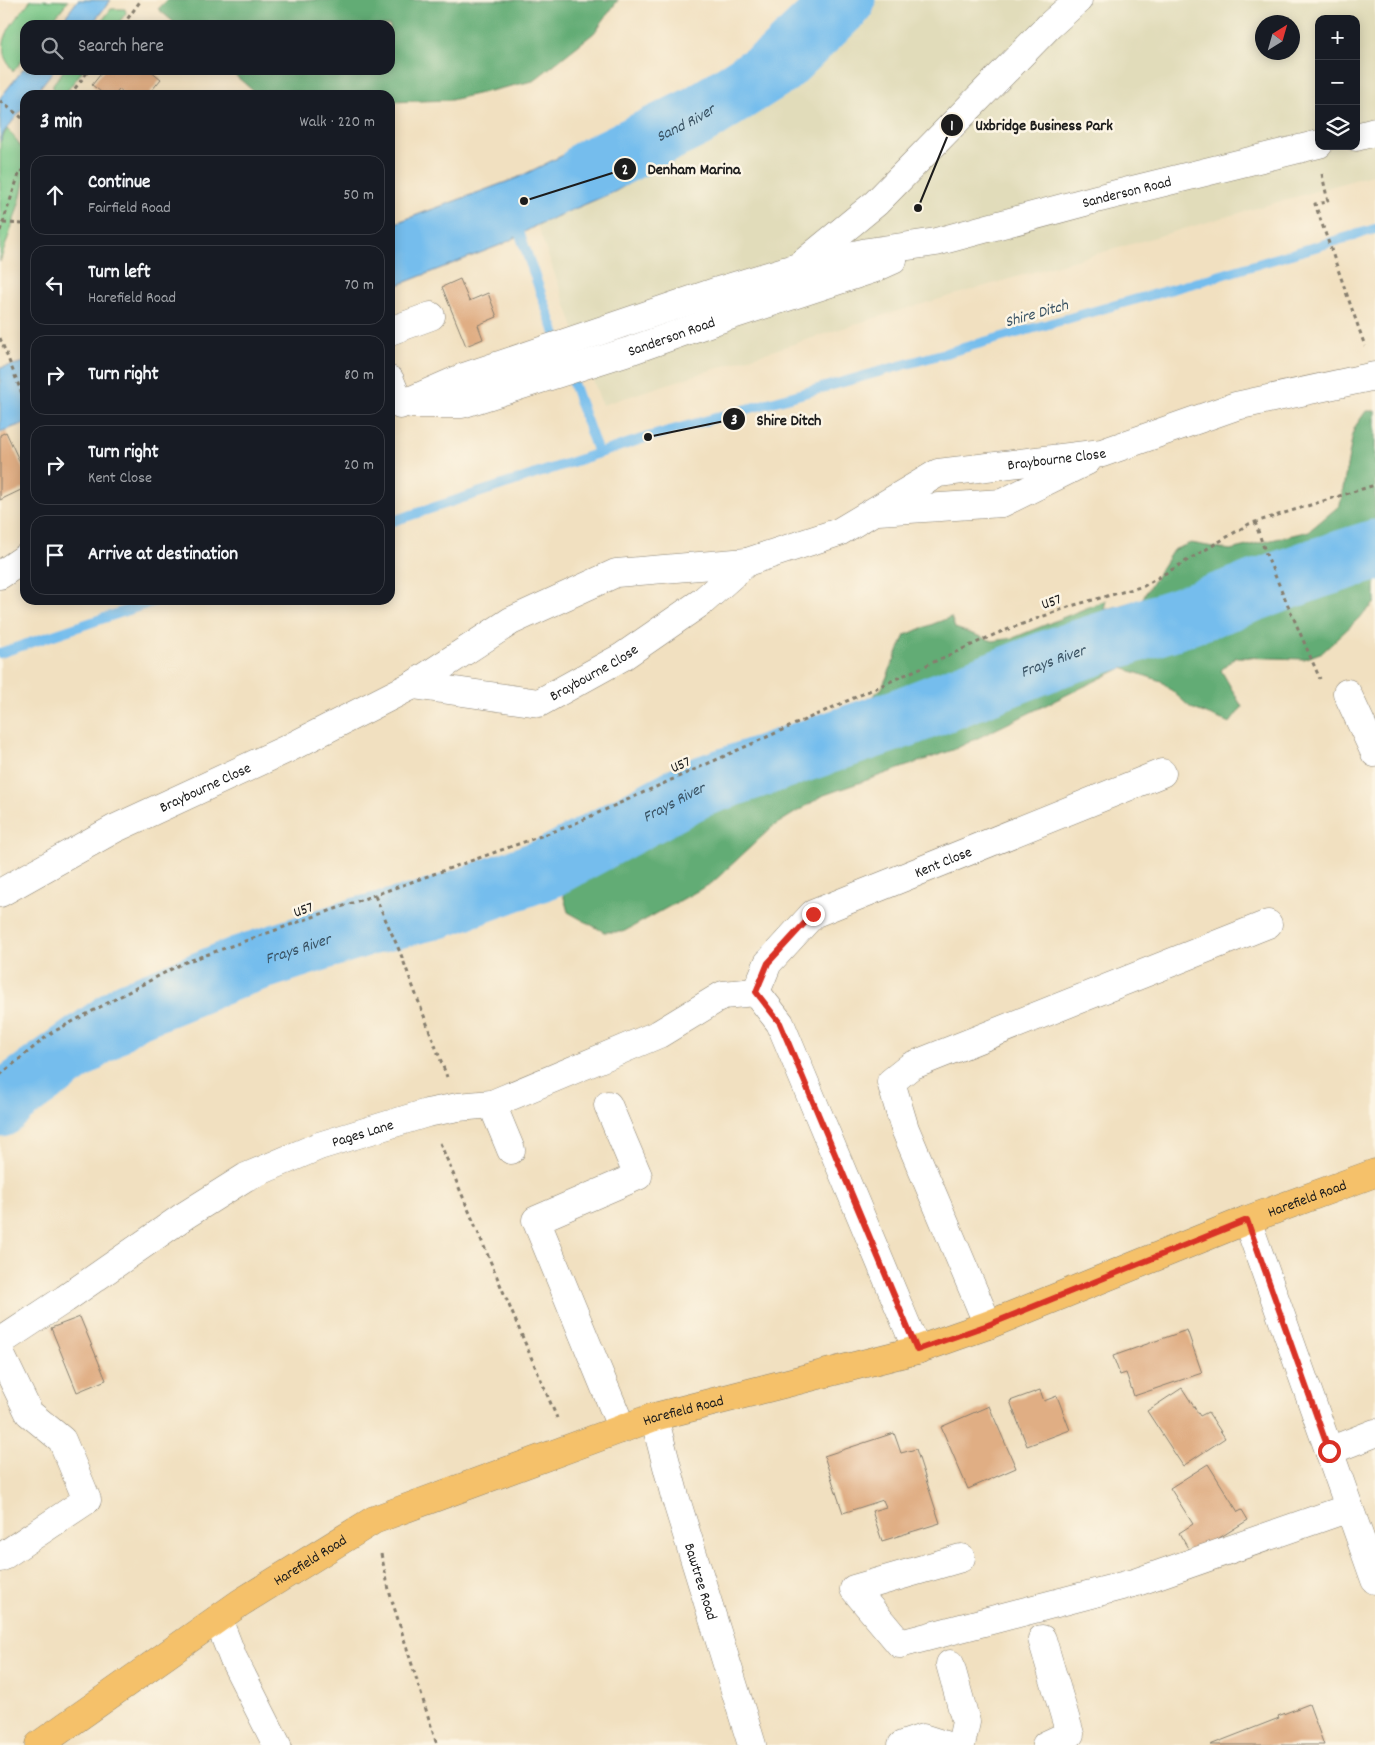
<!DOCTYPE html>
<html lang="en">
<head>
<meta charset="utf-8">
<style>
	body { margin:0; font-family:Dekko,sans-serif; background:#20242c; color:#f1f3f6 }
	.controls { position:absolute; right:15px; top:15px; display:grid; overflow:hidden; border-radius:10px; box-shadow:0 2px 12px #0003 }
	.controls button { width:45px; height:45px; display:grid; place-items:center; padding:0; border:0; border-bottom:1px solid #363941; background:#171b24; color:#f1f3f6; font:25px sans-serif }
	.compass { position:absolute; left:1255px; top:15px; width:45px; height:45px; border-radius:50%; background:#171b24; box-shadow:0 2px 12px #0003; rotate:37deg }
	.stop { position:absolute; width:15px; height:15px; margin:-11px; border:4px solid #d93025; border-radius:50%; background:#fff }
	.stop.end { background:#d93025; border-color:#fff; box-shadow:0 1px 5px #0008 }
	.list { margin:0; padding:0; list-style:none }
	h2 { display:flex; justify-content:space-between; align-items:center; height:65px; margin:0; padding:0 20px; font-size:21px }
	h2 small { font-size:16px; font-weight:400; color:#9ea1a6 }
	.list li { display:grid; grid-template-columns:32px 1fr auto; gap:15px; align-items:center; box-sizing:border-box; height:80px; margin:0 10px 10px; padding:0 10px; border:1px solid #363941; border-radius:15px }
	.list b { display:block; font-size:19px; white-space:nowrap }
	.list p { margin:0; font-size:16px; white-space:nowrap; color:#9ea1a6 }
	.list em { font-size:16px; font-style:normal; color:#9ea1a6 }
	.icon { flex:none; width:28px; height:28px; fill:none; stroke:currentColor; stroke-width:2; stroke-linecap:round; stroke-linejoin:round }
	.map { position:relative; flex:none; width:1375px; height:1745px; overflow:hidden }
	.search { position:absolute; background:#171b24; box-shadow:0 2px 12px #0003; left:20px; top:20px; width:375px; height:55px; display:flex; align-items:center; gap:12px; box-sizing:border-box; padding:0 18px; border-radius:15px; color:#9ea1a6; font-size:19px }
	.panel { position:absolute; background:#171b24; box-shadow:0 2px 12px #0003; left:20px; top:90px; width:375px; height:515px; border-radius:15px }
	.map>svg:first-child { display:block }
</style>
</head>
<body>
<div class="map">
<svg width="1375" height="1745" viewBox="0 0 1375 1745">
	<rect width="100%" height="100%" fill="#fcf5e5"/>
	<filter id="ink" filterUnits="userSpaceOnUse"><feTurbulence type="fractalNoise" baseFrequency=".02" numOctaves="2"/><feDisplacementMap in="SourceGraphic" scale="10" xChannelSelector="R" yChannelSelector="G"/><feConvolveMatrix kernelMatrix="1 2 1 2 8 2 1 2 1" color-interpolation-filters="sRGB"/></filter>
	<filter id="wash" filterUnits="userSpaceOnUse"><feTurbulence type="fractalNoise" baseFrequency=".0096" numOctaves="4" result="noise"/><feDisplacementMap in="SourceGraphic" scale="20" xChannelSelector="R" yChannelSelector="G"/><feGaussianBlur stdDeviation="1.12" result="paint"/><feColorMatrix in="noise" values="0 0 0 0 0 0 0 0 0 0 0 0 0 0 0 0 0 1.4 0 .05"/><feComposite in="paint" operator="in"/></filter>
	<g filter="url(#wash)">
		<rect width="100%" height="100%" fill="#f1e0c0"/>
		<path fill="#e1dcba" fill-rule="evenodd" d="M848,0H1375V174L884,315L602,405L537,225L616,191L680,153L763,86ZM1319,19H1356V146H1319ZM1262,22H1292V52H1262Z"/>
		<g fill="#79c888" stroke="#4a7252">
			<path d="M31,0L68,1L49,25H25V56L13,72C10,66 5,60 4,54C0,33 19,15 31,0Z"/>
			<path d="M111,9H125L126,13L117,25H99Z"/>
			<path d="M64,70H83L64,95H53V84Z"/>
			<path d="M7,129C15,138 23,146 25,159C29,184 8,236 0,262V142Z"/>
		</g>
		<g fill="#62ac74" stroke="#3f6448">
			<path d="M167,0H618L594,33L533,81L451,100L390,102V95H258L229,70H390V25H177L158,9Z"/>
			<path d="M1366,411H1375V603L1323,652L1304,659L1236,657L1221,670L1242,707L1230,723L1191,708L1161,681L1122,668L953,750L824,795L772,827L712,883L623,932H604L568,912L563,894L582,840L615,820L694,801L852,714L882,688L905,635L951,617L955,628L993,641L1013,638L1106,600L1104,610L1142,599L1173,550L1191,543L1230,550L1309,531L1340,505L1354,428Z"/>
		</g>
		<g fill="#75bded" stroke="#486c84">
			<path d="M78,0H111L91,25H59Z"/>
			<path d="M25,67V70H54L34,95H25V106L4,132L0,142V98Z"/>
			<path d="M650,112L680,153L616,191L537,225L503,244L390,288V225L517,178Z"/>
			<path d="M25,362V423L0,432V368Z"/>
		</g>
		<g fill="none" stroke-linecap="round" stroke-linejoin="round">
			<g stroke="#75bded" stroke-width="10">
				<path d="M516,223L559,344"/>
				<path d="M569,372L598,453"/>
				<path d="M390,522L648,437L1201,281L1375,229"/>
				<path d="M0,653L158,600"/>
			</g>
			<g stroke="#75bded" stroke-width="61">
				<path id="s1" d="M590,169L696,117L778,65L845,0"/>
				<path id="s2" d="M0,1107L11,1096L130,1011L241,966L361,927L438,908L548,868L697,788L902,718L1058,657L1179,618L1312,570L1375,550"/>
			</g>
		</g>
		<g id="blocks">
			<g fill="#e0ae84">
				<path d="M104,70H150L161,79L148,95H126L119,90L115,95H105L92,85Z"/>
				<path d="M460,279L469,301L488,293L497,317L478,325L483,339L466,346L442,287Z"/>
				<path d="M6,432L25,473V488L0,500V435Z"/>
				<path d="M80,1317L106,1380L77,1392L51,1328Z"/>
				<path d="M1187,1330L1202,1373L1134,1396L1126,1373L1120,1375L1113,1356Z"/>
				<path d="M1182,1388L1200,1416L1208,1412L1225,1438L1183,1466L1147,1411Z"/>
				<path d="M1040,1390L1044,1401L1057,1396L1070,1430L1027,1446L1010,1401Z"/>
				<path d="M989,1406L1016,1468L968,1489L941,1427Z"/>
				<path d="M894,1433L901,1453L916,1449L940,1523L882,1541L872,1511L886,1507L883,1500L843,1513L824,1456Z"/>
				<path d="M1208,1464L1238,1512L1242,1510L1248,1520L1192,1555L1179,1533L1193,1524L1170,1488Z"/>
				<path d="M1309,1704L1324,1745H1210L1279,1718L1278,1716Z"/>
			</g>
		</g>
	</g>
	<g filter="url(#ink)">
		<use href="#blocks" fill-opacity="0" stroke="#867e6e" stroke-width="1"/>
		<g fill="none" stroke-linecap="round" stroke-linejoin="round">
			<g stroke="#867e6e" stroke-width="29">
				<g id="minor">
					<path d="M1356,137L1375,132"/>
					<path d="M803,263L876,203L1049,26L1078,0"/>
					<path d="M390,331L431,316"/>
					<path id="s3" d="M390,380L400,405L464,377L538,352L715,292L798,267L868,252L936,242L1096,199L1319,144"/>
					<path id="s4" d="M412,404H462L632,350L714,321L873,269L893,260"/>
					<path d="M878,511L1002,503L1087,461"/>
					<path d="M0,575L25,558"/>
					<path id="s5" d="M413,685L539,703L622,657L703,601L747,562"/>
					<path d="M1347,693L1375,753"/>
					<path id="s6" d="M0,893L114,829L289,748L413,685L511,621L616,573L747,562L839,532L938,473L1102,453L1236,406L1375,376"/>
					<path id="s7" d="M756,992L768,963L813,914L1162,773"/>
					<path d="M756,992L780,1023L917,1350"/>
					<path d="M492,1104L511,1150"/>
					<path d="M608,1105L638,1176L536,1220L622,1429"/>
					<path d="M1247,1220L1375,1580"/>
					<path d="M988,1325L905,1129L891,1082L911,1066L1268,924"/>
					<path id="s8" d="M0,1342L65,1299L184,1216L246,1177L319,1146L427,1113L458,1107L492,1104L659,1034L723,995L756,992"/>
					<path d="M0,1353L29,1413L62,1440L87,1500L0,1558"/>
					<path id="s9" d="M654,1417L674,1493L752,1745"/>
					<path d="M1329,1451L1375,1433"/>
					<path d="M961,1558L854,1589L900,1644L1137,1582L1349,1508"/>
					<path d="M218,1619L233,1658L277,1745"/>
					<path d="M1042,1639L1070,1734L1046,1745"/>
					<path d="M950,1664L966,1722L961,1745"/>
					<path d="M902,1745L923,1738L945,1745"/>
				</g>
			</g>
			<g stroke="#867e6e" stroke-width="29">
				<g id="major">
					<path id="s10" d="M39,1745L240,1603L374,1520L654,1417L917,1350L988,1325L1247,1220L1375,1173"/>
				</g>
			</g>
			<g stroke="#867e6e" stroke-width="3" stroke-dasharray="4 4" stroke-linecap="butt">
				<path d="M123,25L141,0"/>
				<path d="M70,95L89,70"/>
				<path d="M0,101L25,120"/>
				<path d="M1322,174L1328,202L1315,204L1365,346"/>
				<path d="M3,223L25,224"/>
				<path d="M0,231L20,171L25,170"/>
				<path d="M0,338L25,401"/>
				<path d="M1255,522L1267,557L1320,679"/>
				<path d="M375,896L400,952L447,1077"/>
				<path d="M0,1075L51,1033L183,963L569,826L998,633L1071,606L1144,586L1249,524L1375,485"/>
				<path d="M440,1143L557,1418"/>
				<path d="M381,1554L390,1594L437,1745"/>
			</g>
			<use href="#minor" stroke="#fff" stroke-width="28"/>
			<use href="#major" stroke="#f5c16b" stroke-width="28"/>
		</g>
	</g>
	<g fill="none" stroke-linecap="round" stroke-linejoin="round" filter="url(#ink)">
		<path stroke="#d93025" stroke-width="6" d="M813,914L768,963L756,992L780,1023L917,1350L988,1325L1247,1220L1329,1451"/>
	</g>
	<g text-anchor="middle" stroke-width="5" stroke-linejoin="round" paint-order="stroke">
		<g font-size="15" fill="#1c1c1c" stroke="#fcf5e5">
			<text dy="5" stroke="none"><textPath href="#s3" startOffset="786">Sanderson Road</textPath></text>
			<text dy="5" stroke="none"><textPath href="#s4" startOffset="270">Sanderson Road</textPath></text>
			<text dy="5" stroke="none"><textPath href="#s6" startOffset="1158">Braybourne Close</textPath></text>
			<text transform="translate(1051 601) rotate(-20)" y="5">U57</text>
			<text dy="5" stroke="none"><textPath href="#s5" startOffset="190">Braybourne Close</textPath></text>
			<text transform="translate(680 764) rotate(-24)" y="5">U57</text>
			<text dy="5" stroke="none"><textPath href="#s6" startOffset="231">Braybourne Close</textPath></text>
			<text dy="5" stroke="none"><textPath href="#s7" startOffset="238">Kent Close</textPath></text>
			<text transform="translate(303 909) rotate(-19)" y="5">U57</text>
			<text dy="5" stroke="none"><textPath href="#s8" startOffset="421">Pages Lane</textPath></text>
			<text dy="5" stroke="none"><textPath href="#s10" startOffset="1392">Harefield Road</textPath></text>
			<text dy="5" stroke="none"><textPath href="#s10" startOffset="732">Harefield Road</textPath></text>
			<text dy="5" stroke="none"><textPath href="#s10" startOffset="328">Harefield Road</textPath></text>
			<text dy="5" stroke="none"><textPath href="#s9" startOffset="171">Bawtree Road</textPath></text>
		</g>
		<g font-size="16" font-style="italic" fill="#3b5465" stroke="#fcf5e5">
			<text dy="6" stroke="none"><textPath href="#s1" startOffset="106">Sand River</textPath></text>
			<text transform="translate(1036 312) rotate(-16)" y="6">Shire Ditch</text>
			<text dy="6" stroke="none"><textPath href="#s2" startOffset="1151">Frays River</textPath></text>
			<text dy="6" stroke="none"><textPath href="#s2" startOffset="746">Frays River</textPath></text>
			<text dy="6" stroke="none"><textPath href="#s2" startOffset="341">Frays River</textPath></text>
		</g>
	</g>
	<path fill="none" stroke="#1c1c1c" stroke-width="2" d="M918 208L952 125M524 201L625 169M648 437L734 419"/>
	<g fill="#1c1c1c" stroke="#fcf5e5" stroke-width="2">
		<circle cx="918" cy="208" r="5"/>
		<circle cx="524" cy="201" r="5"/>
		<circle cx="648" cy="437" r="5"/>
		<circle cx="952" cy="125" r="12"/>
		<circle cx="625" cy="169" r="12"/>
		<circle cx="734" cy="419" r="12"/>
	</g>
	<g font-size="15" text-anchor="middle" font-weight="bold" fill="#fff">
		<text x="952" y="130">1</text>
		<text x="625" y="174">2</text>
		<text x="734" y="424">3</text>
	</g>
	<g font-size="16" text-anchor="middle" font-weight="bold" fill="#1c1c1c" stroke="#fcf5e5" stroke-width="5" stroke-linejoin="round" paint-order="stroke">
		<text x="1044" y="130">Uxbridge Business Park</text>
		<text x="694" y="174">Denham Marina</text>
		<text x="789" y="425">Shire Ditch</text>
	</g>
</svg>
<div class="controls">
<button>+</button>
<button>−</button>
<button><svg class="icon" aria-label="layers" viewBox="0 0 24 24"><path d="M12 4l9 5-9 5-9-5zM3 14l9 5 9-5"/></svg></button>
</div>
<svg class="compass" viewBox="-18 -18 36 36"><path d="M0-13l5 13h-10z" fill="#e53935"/><path d="M0 13l5-13h-10z" fill="#9ea1a6"/></svg>
<div class="stop" style="left:1329px;top:1451px"></div>
<div class="stop end" style="left:813px;top:914px"></div>
<div class="search"><svg class="icon" aria-label="search" viewBox="0 0 24 24"><circle cx="10" cy="10" r="6"/><path d="M15 15l6 6"/></svg>Search here</div>
<section class="panel">
<h2>3 min<small>Walk · 220 m</small></h2>
<ul class="list">
<li><svg class="icon" aria-label="ahead" viewBox="0 0 24 24"><path d="M12 20V5M6 11l6-6 6 6"/></svg><div><b>Continue</b><p>Fairfield Road</p></div><em>50 m</em></li>
<li><svg class="icon" aria-label="left" viewBox="0 0 24 24"><path d="M17 20v-9H6M10 6l-5 5 5 5"/></svg><div><b>Turn left</b><p>Harefield Road</p></div><em>70 m</em></li>
<li><svg class="icon" aria-label="right" viewBox="0 0 24 24"><path d="M7 20v-9h11M14 6l5 5-5 5"/></svg><div><b>Turn right</b></div><em>80 m</em></li>
<li><svg class="icon" aria-label="right" viewBox="0 0 24 24"><path d="M7 20v-9h11M14 6l5 5-5 5"/></svg><div><b>Turn right</b><p>Kent Close</p></div><em>20 m</em></li>
<li><svg class="icon" aria-label="arrive" viewBox="0 0 24 24"><path d="M6 21V4h12l-3 4 3 4H6"/></svg><div><b>Arrive at destination</b></div></li>
</ul>
</section>
</div>
</body>
</html>
